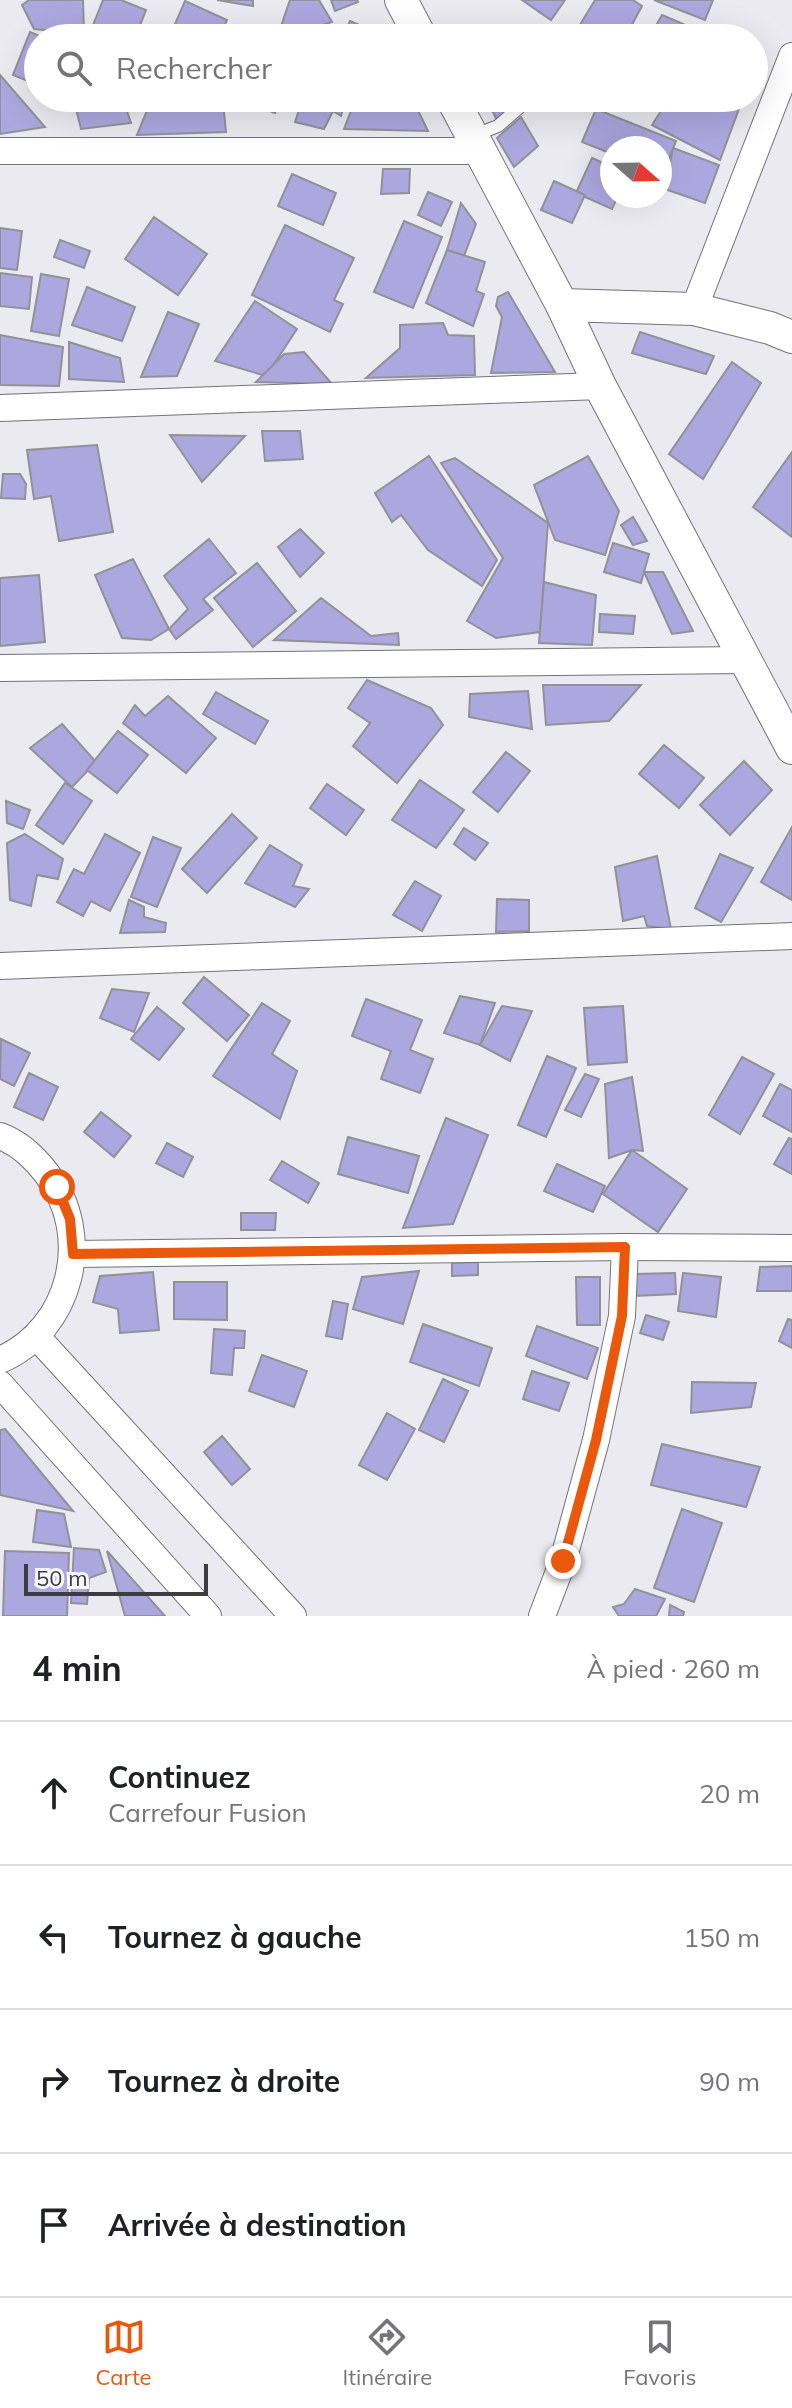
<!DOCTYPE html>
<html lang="fr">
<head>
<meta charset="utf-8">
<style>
	body { margin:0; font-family:Mulish,sans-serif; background:#f6f6f6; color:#202124 }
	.compass { position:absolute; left:600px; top:136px; width:72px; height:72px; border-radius:50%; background:#fff; box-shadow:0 8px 32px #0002; rotate:110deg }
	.scale { position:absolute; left:24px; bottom:20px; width:184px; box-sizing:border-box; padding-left:8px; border:4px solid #3d3d3f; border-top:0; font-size:22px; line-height:28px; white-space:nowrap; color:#3d3d3f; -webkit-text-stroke:6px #f8f7fe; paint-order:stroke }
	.stop { position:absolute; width:24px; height:24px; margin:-18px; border:6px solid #ea580c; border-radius:50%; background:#fff }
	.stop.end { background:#ea580c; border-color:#fff; box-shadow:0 2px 8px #0008 }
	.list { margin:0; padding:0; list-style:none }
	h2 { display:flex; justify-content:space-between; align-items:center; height:104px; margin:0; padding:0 32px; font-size:34px }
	h2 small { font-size:26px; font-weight:400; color:#757577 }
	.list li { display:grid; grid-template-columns:52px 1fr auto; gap:24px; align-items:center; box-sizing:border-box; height:144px; padding:0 32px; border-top:2px solid #e0e0e0 }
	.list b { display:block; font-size:30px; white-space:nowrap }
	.list p { margin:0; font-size:26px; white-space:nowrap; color:#757577 }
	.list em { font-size:26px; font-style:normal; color:#757577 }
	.icon { flex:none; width:44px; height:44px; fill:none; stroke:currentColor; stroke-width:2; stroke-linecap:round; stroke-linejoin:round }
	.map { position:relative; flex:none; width:792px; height:1616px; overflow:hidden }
	.search { position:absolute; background:#fff; box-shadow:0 8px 32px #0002; left:24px; right:24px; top:24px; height:88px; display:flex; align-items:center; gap:20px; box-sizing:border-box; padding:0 28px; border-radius:44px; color:#757577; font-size:30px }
	.sheet { height:680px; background:#fff }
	nav { display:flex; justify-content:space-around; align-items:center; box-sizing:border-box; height:112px; border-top:2px solid #e0e0e0; background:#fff; font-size:22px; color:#757577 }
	nav a { display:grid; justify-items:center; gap:4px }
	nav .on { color:#ea580c }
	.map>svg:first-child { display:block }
</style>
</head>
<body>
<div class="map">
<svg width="792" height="1616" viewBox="0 0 792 1616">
	<rect width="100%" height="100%" fill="#eaeaf0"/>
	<g fill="#ada7df" stroke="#929197" stroke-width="2">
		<path d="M29,0H83L84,34L34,29L22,5Z"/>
		<path d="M103,0H121L146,10L135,38H88Z"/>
		<path d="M217,0H253V6Z"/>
		<path d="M290,0H319L332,22L319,26L329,38H287L280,29Z"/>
		<path d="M331,0H357L358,2L335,11Z"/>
		<path d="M522,0H565L551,20Z"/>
		<path d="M595,0H633L642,6L628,32L638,38H572Z"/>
		<path d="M654,0H713L705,20Z"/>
		<path d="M185,1L227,20L219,38H169Z"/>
		<path d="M662,15L695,29L693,38H649Z"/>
		<path d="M350,21L382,35L380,38H342Z"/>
		<path d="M238,25L272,37L274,38H230Z"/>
		<path d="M30,32L44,38H38V85L13,75Z"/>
		<path d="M0,75L45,127L0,134Z"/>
		<path d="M73,98H111L106,111Z"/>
		<path d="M152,98H215L223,102L226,132L137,135Z"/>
		<path d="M234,98H281L275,113Z"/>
		<path d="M303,98H346L341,116L333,111L324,129L295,122Z"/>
		<path d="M356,98H412L428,131L344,129Z"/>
		<path d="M490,98H515L498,123L488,101Z"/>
		<path d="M669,98H743L720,160L652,125Z"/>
		<path d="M124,102L131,123L81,129L76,109Z"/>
		<path d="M596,109L676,141L663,174L660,173V148H612V154L582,142Z"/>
		<path d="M521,117L538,146L514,167L497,138Z"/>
		<path d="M673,148L719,165L705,203L665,189Z"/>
		<path d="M592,158L612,167V196H618L612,209L576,193Z"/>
		<path d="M383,169H410L409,193L381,194Z"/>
		<path d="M292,174L336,193L323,225L278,206Z"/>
		<path d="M554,181L585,195L572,223L541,210Z"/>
		<path d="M428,192L452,202L441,226L418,215Z"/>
		<path d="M461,203L476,224L464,256L447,250Z"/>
		<path d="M154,217L207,254L178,295L125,259Z"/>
		<path d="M404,221L442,237L413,308L374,292Z"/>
		<path d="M285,225L354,258L334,300L343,304L330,332L252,295Z"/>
		<path d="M0,228L22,231L17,270L0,268Z"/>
		<path d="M60,240L90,251L84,268L54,257Z"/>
		<path d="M447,250L485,262L476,291L484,294L473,326L426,303Z"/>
		<path d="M0,273L32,277L29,309L0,306Z"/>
		<path d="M41,274L69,279L59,336L31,331Z"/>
		<path d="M87,287L135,307L122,341L72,325Z"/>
		<path d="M508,292L555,372L491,373L502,317L496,306L498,297Z"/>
		<path d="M255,301L297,329L266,376L215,361Z"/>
		<path d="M168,312L199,324L177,376L141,377Z"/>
		<path d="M443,323L448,335L474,336L475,375L366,378L400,348V325Z"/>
		<path d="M640,332L714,356L706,374L632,353Z"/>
		<path d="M0,335L63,347L59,386L0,385Z"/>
		<path d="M69,342L120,358L124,382L69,379Z"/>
		<path d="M304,352L332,384L256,382L284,354Z"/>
		<path d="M732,362L761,383L703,479L669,454Z"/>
		<path d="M262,431H300L303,459L265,461Z"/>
		<path d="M170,435L245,436L202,482Z"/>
		<path d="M97,445L113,532L59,541L51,496L34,499L27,450Z"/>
		<path d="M792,452V537L753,507Z"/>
		<path d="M429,456L497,560L482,586L428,550L401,515L392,522L375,493Z"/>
		<path d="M588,456L619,511L605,555L555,540L534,485Z"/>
		<path d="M455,458L548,523L540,632L496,638L467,621L503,558L441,463Z"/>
		<path d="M3,474H20L26,484L25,499L1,498Z"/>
		<path d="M633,517L647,541L633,545L621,525Z"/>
		<path d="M300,529L324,553L300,577L278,547Z"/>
		<path d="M209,539L236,573L203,599L213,610L176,639L169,629L188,609L164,576Z"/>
		<path d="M613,543L649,554L641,583L604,572Z"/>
		<path d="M133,559L169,629L151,640L122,638L95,575Z"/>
		<path d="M257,563L296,611L253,647L214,598Z"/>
		<path d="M644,572H663L693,631L672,634Z"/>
		<path d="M39,575L45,642L0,646V578Z"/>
		<path d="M544,582L596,595L592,645L539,643Z"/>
		<path d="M321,598L371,636L398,633L399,645L274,640Z"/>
		<path d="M600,614L635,616L633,634L599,632Z"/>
		<path d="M367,680L431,708L443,725L397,783L353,746L370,723L348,708Z"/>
		<path d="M543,685H641L609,721L546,725Z"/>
		<path d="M528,691L532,729L469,717L470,694Z"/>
		<path d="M216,692L268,721L255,744L203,714Z"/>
		<path d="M168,696L216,738L186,773L123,723L135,705L145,716Z"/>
		<path d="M62,724L96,762L72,787L30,748Z"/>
		<path d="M118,731L148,755L117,793L87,770Z"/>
		<path d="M664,745L704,778L679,808L639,774Z"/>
		<path d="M506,752L530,771L498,812L473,792Z"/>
		<path d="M744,761L772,790L730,835L700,805Z"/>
		<path d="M420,780L464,810L436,848L392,820Z"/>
		<path d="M65,783L92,801L63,844L36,825Z"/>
		<path d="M327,784L364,810L346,835L310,808Z"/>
		<path d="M6,801L30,810L23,829L7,823Z"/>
		<path d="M232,814L257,838L207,893L182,869Z"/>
		<path d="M792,827V900L761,882Z"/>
		<path d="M464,828L488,843L475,860L454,844Z"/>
		<path d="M25,834L63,859L58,879L37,875L31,906L10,900L7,843Z"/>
		<path d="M105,834L140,853L110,911L91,901L83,916L57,902L74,869L84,874Z"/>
		<path d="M153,837L181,848L157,907L131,897Z"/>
		<path d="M270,845L302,865L293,886L309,889L295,907L245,883Z"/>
		<path d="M720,854L753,868L721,922L695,908Z"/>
		<path d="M657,856L671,929L647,926L644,916L623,921L615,867Z"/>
		<path d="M415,881L441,896L422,931L393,915Z"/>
		<path d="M497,899L529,900V931L496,932Z"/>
		<path d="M129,900L144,907V917L166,923L165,932L120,933Z"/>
		<path d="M204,977L249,1015L227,1041L183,1003Z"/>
		<path d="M112,989L149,993L134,1032L100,1018Z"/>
		<path d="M460,996L495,1003L480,1045L444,1033Z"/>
		<path d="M366,999L422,1020L410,1050L433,1059L420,1093L381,1079L391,1051L352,1036Z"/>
		<path d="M262,1003L290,1021L272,1054L297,1071L280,1119L213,1076Z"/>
		<path d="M502,1006L532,1011L510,1061L480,1045Z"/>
		<path d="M623,1006L627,1062L588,1065L584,1008Z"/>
		<path d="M157,1007L184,1029L159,1060L131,1039Z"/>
		<path d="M1,1039L30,1053L14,1086L0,1079Z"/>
		<path d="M547,1056L576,1068L546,1137L518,1125Z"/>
		<path d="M742,1057L774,1074L740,1134L709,1115Z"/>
		<path d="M29,1073L58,1087L43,1120L14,1107Z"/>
		<path d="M585,1074L599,1079L581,1117L565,1110Z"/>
		<path d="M632,1077L643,1151L632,1150L609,1158L605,1084Z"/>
		<path d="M780,1084L792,1090V1132L763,1116Z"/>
		<path d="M101,1112L131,1136L114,1157L84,1132Z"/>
		<path d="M446,1118L488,1135L453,1224L403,1228Z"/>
		<path d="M348,1137L419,1156L408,1193L338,1174Z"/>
		<path d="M789,1138L792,1139V1174L774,1164Z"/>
		<path d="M167,1143L193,1157L183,1177L156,1163Z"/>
		<path d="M632,1150L687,1189L658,1232L603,1194Z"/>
		<path d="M282,1161L319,1183L308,1203L270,1180Z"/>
		<path d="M557,1164L605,1186L593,1212L544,1191Z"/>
		<path d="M241,1213H276L275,1230H241Z"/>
		<path d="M478,1262V1275L452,1276V1263Z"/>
		<path d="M792,1266V1291H757L760,1267Z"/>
		<path d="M419,1271L403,1324L353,1309L362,1277Z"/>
		<path d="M153,1272L159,1330L120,1333L118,1309L93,1302L100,1276Z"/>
		<path d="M675,1273L676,1294L635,1296L634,1274Z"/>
		<path d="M683,1273L721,1277L716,1317L678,1311Z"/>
		<path d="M576,1277H600V1325H577Z"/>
		<path d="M174,1282H227V1320L174,1319Z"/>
		<path d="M333,1301L348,1304L342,1339L326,1336Z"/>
		<path d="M646,1315L669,1322L663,1340L640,1333Z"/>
		<path d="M788,1319L792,1320V1348L779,1341Z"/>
		<path d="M423,1324L492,1348L479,1386L410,1362Z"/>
		<path d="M537,1326L598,1348L587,1379L526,1356Z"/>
		<path d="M214,1329L245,1331L244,1348H234L232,1375L211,1373Z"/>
		<path d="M262,1355L307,1371L294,1407L249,1391Z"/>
		<path d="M532,1371L569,1383L559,1411L523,1399Z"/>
		<path d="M443,1379L468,1391L444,1442L419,1430Z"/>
		<path d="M692,1382L756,1383L751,1407L691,1413Z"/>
		<path d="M387,1413L415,1429L387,1480L359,1465Z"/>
		<path d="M5,1429L73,1511L0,1495V1430Z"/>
		<path d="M222,1436L250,1469L232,1485L204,1452Z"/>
		<path d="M662,1444L760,1467L746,1507L651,1485Z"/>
		<path d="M682,1509L722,1523L694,1602L654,1588Z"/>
		<path d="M37,1510L64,1514L71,1547L33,1542Z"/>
		<path d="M74,1548L99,1550L106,1572L89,1578L87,1604L71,1603Z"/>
		<path d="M5,1551L69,1553L67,1616H3Z"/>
		<path d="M107,1551L165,1616H125Z"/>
		<path d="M635,1589L665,1599L656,1616H619L613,1607L624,1604Z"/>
		<path d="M670,1605L684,1612L683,1616H669Z"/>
	</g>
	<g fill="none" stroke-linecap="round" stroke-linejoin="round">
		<g stroke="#737278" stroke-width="14">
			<path id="service" d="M475,135L498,126L530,98"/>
		</g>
		<g stroke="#737278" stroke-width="28">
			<g id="minor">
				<path d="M0,151H479"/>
				<path d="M694,309L792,56"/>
				<path d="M0,408L600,386"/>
				<path d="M0,668L745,660"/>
				<path d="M0,966L792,936"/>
				<path d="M0,1136C19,1143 35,1158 47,1174C94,1235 72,1329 0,1360"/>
				<path d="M73,1254L625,1247L792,1248"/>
				<path d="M36,1336L293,1616"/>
				<path d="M0,1384L208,1616"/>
				<path d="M542,1616L563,1561L596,1440L622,1316L625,1247"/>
			</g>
		</g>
		<g stroke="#737278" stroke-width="34">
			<g id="tertiary">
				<path d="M401,0L421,38"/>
				<path d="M452,98L562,305L600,386L792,748"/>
				<path d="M562,305L694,309L770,328L792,337"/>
			</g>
		</g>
		<use href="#service" stroke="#fff" stroke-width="12"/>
		<use href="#minor" stroke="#fff" stroke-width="26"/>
		<use href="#tertiary" stroke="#fff" stroke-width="32"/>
	</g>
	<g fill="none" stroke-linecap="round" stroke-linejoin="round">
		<path stroke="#ea580c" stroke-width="10" d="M57,1187L70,1219L73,1254L625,1247L622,1316L596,1440L563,1561"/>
	</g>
</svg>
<svg class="compass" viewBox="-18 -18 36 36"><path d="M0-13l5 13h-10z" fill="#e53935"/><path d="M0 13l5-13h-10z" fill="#757577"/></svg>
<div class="scale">50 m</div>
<div class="stop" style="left:57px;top:1187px"></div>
<div class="stop end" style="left:563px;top:1561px"></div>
<div class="search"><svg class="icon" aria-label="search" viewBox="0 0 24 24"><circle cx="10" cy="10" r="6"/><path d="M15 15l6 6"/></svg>Rechercher</div>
</div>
<section class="sheet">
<h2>4 min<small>À pied · 260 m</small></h2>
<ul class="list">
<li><svg class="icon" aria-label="ahead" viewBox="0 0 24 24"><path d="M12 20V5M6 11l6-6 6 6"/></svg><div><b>Continuez</b><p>Carrefour Fusion</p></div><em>20 m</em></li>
<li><svg class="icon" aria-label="left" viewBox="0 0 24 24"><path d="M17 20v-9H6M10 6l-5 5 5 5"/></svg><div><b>Tournez à gauche</b></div><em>150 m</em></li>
<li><svg class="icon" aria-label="right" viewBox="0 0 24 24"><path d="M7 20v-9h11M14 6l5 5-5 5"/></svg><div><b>Tournez à droite</b></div><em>90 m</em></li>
<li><svg class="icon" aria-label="arrive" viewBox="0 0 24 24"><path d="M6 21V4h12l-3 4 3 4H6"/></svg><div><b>Arrivée à destination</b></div></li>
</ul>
</section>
<nav>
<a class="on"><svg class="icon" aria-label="map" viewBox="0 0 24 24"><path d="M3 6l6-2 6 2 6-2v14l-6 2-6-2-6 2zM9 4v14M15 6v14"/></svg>Carte</a>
<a><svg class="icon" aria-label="directions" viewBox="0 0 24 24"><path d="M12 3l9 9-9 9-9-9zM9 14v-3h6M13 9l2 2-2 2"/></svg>Itinéraire</a>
<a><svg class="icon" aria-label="saved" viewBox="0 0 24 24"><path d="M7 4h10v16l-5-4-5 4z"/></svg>Favoris</a>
</nav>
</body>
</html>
